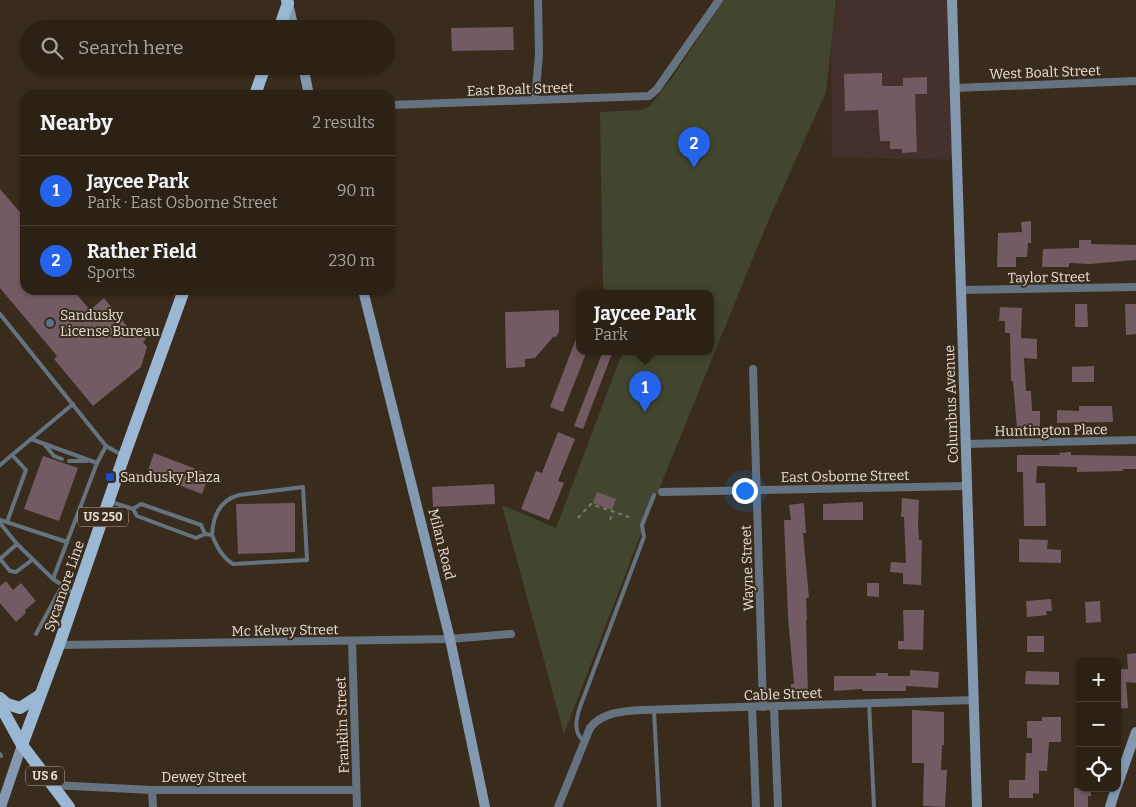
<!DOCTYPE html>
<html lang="en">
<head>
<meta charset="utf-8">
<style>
	body { margin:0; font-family:Bitter,serif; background:#33291e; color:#f1f3f6 }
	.controls { position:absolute; right:15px; bottom:15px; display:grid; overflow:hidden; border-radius:10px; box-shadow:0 1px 4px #0004 }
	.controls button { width:45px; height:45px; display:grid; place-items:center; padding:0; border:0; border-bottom:1px solid #473e34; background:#2b2115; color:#f1f3f6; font:25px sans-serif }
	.you { position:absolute; left:744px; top:490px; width:18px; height:18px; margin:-12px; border:4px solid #fff; border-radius:50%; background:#1a73e8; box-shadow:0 0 0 8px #1a73e833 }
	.badge { display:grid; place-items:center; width:32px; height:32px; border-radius:50%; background:#2563eb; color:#fff; font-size:16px; font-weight:700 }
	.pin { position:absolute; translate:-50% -41px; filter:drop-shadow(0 1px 2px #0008) }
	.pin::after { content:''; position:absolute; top:26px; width:18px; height:15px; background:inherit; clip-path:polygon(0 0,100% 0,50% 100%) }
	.popup { position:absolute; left:576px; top:290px; width:138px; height:65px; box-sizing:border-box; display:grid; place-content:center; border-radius:10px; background:#2b2115; filter:drop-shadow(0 1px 4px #0005); font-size:16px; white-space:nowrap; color:#a6a3a0 }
	.popup b { font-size:19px; color:#f1f3f6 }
	.popup::after { content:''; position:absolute; left:50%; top:100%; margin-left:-10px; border:10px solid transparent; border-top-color:#2b2115 }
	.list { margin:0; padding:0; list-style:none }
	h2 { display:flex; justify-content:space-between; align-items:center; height:65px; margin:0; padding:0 20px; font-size:21px }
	h2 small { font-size:16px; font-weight:400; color:#a6a3a0 }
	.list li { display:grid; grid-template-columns:32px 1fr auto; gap:15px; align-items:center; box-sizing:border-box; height:70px; padding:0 20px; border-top:1px solid #473e34 }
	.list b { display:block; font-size:19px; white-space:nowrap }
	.list p { margin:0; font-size:16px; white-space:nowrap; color:#a6a3a0 }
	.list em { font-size:16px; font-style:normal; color:#a6a3a0 }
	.icon { flex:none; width:28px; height:28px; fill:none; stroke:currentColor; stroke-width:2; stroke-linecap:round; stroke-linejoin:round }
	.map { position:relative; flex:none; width:1136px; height:807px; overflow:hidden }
	.search { position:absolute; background:#2b2115; box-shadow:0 1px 4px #0004; left:20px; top:20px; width:375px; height:55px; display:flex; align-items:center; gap:12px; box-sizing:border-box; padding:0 18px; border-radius:28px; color:#a6a3a0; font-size:19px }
	.panel { position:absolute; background:#2b2115; box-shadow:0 1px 4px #0004; left:20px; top:90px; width:375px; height:205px; border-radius:15px }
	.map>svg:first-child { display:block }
</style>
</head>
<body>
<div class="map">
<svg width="1136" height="807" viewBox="0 0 1136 807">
	<rect width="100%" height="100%" fill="#392c1c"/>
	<path fill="#44302d" d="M837,0H957L958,160L832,157L831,47Z"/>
	<path fill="#43462e" d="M724,0H836L826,92L766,226L640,536L564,734L502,505L556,528L623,351H710V293H609L603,287L600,112L641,110L649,107L672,78Z"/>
	<g fill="#725b62">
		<path d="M513,27L514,50L452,51L451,28Z"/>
		<path d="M882,73V86H903V78L927,77V94H915L917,152L902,153V149H890V141H880L878,110L845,111L844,74Z"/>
		<path d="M0,189L25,218V290H73L90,310L104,298L130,330L135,326L146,339L143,342L147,347L141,367L93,406L54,359L57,356L0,288Z"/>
		<path d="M1031,221V243H1028L1027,257H1016V267H997L998,233L1022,232L1021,222Z"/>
		<path d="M1079,240H1091V244L1136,245V260L1089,264L1069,263V267H1042L1043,249L1079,248Z"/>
		<path d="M1075,304H1087L1088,327H1075Z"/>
		<path d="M1125,304H1136V334L1126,335Z"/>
		<path d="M1000,307L1022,308L1021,338L1037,339V359L1024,358L1026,391H1031L1032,411H1040V428L1017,429L1013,381H1011L1010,333H1005V321H999Z"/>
		<path d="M559,310V332L555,338L554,336L535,358L525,359V367L506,368L505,312Z"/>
		<path d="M579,331L580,351H587L563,412L550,407Z"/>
		<path d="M603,351H613L583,429L574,426Z"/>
		<path d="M1094,366V382H1072V367Z"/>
		<path d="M1079,406H1112L1113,422L1057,423V410L1079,411Z"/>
		<path d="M558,432L575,439L558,481L564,483L549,520L521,509L536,471L542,473Z"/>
		<path d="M1071,452V455L1136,456V469H1123V471L1077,472V467L1037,466L1036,483H1045L1046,526H1024L1023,472H1017V455H1060L1059,453Z"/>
		<path d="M154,453L209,474L202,494L147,473Z"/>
		<path d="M43,456L78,468L59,521L24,509Z"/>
		<path d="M494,484L495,504L433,507L432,487Z"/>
		<path d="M597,492L616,499L612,510L593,503Z"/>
		<path d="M902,498L919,500L918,523L919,540H922L921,585L903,584V573L890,572L891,562L906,563L904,517H901Z"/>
		<path d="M863,502V520H823V504Z"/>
		<path d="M295,503V552L238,554L236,504Z"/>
		<path d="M804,503L806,533H803L809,598H806L807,620H806L808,697L791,698V684H794L788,617L784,520H791L789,505Z"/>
		<path d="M1019,539L1048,540L1047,549L1061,550V563L1019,562Z"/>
		<path d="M6,581L13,590L21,583L36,601L25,610L26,613L16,622L0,603V586Z"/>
		<path d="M867,583H879V597L867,596Z"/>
		<path d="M1051,599L1052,611H1046L1047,615L1027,617L1026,601Z"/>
		<path d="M1100,601L1101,622L1086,623L1085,602Z"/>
		<path d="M903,610H924L923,650L898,649V641H904Z"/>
		<rect x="1027" y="636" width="17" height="16"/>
		<path d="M1136,653V683L1126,682L1128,708L1117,709L1118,669H1128L1127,654Z"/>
		<path d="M910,670L939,672L938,688L906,686V691H862V689L834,691V676H876V673H888V676H910Z"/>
		<path d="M1026,671L1059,672V685L1025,684Z"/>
		<path d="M912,710L944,712V745H942L941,770H947L945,807L923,806L924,763H912Z"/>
		<path d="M1042,717H1061V742H1049L1047,771H1039V794L1033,793V798H1009V780H1025L1026,753H1032V738H1027V721H1042Z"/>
		<path d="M1074,788H1091V796H1088V807H1074Z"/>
	</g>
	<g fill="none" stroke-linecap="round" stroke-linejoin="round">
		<g stroke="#817669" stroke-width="2" stroke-dasharray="4 4" stroke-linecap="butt">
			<path d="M578,518L591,504L629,517"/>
			<path d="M610,520L613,512"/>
		</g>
		<g stroke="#657381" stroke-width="4">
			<path d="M0,314L106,446L122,455"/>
			<path d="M31,439L97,463"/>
			<path d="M45,445L54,456L62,459"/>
			<path d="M69,461H87"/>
			<path d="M0,465L73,404"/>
			<path d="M111,502L133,509L137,516L196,538L205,534L201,525L141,504L133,509"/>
			<path d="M0,520L67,542"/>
			<path d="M7,522L26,470L12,455"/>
			<path d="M0,523L17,544"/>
			<path d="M205,534L212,535C217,547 222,557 233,564L307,560L303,487L239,495C220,500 213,516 212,535"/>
			<path d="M0,559L17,544L53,579L75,594"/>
			<path d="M0,559L10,571L16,572L32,560"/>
			<path d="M53,579L97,463L106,446"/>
			<path d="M36,634L62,586"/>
			<path d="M869,702L874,807"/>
			<path d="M654,710L659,807"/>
			<path d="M584,741C573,733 576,719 580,707L644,537L642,525L654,495"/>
			<path d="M0,754L1,756"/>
		</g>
		<g stroke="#657381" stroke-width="8">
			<path d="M955,88L1136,81"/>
			<path d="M535,100L539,54L538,0"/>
			<path d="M390,105L649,96L657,89L719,0"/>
			<path d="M962,290L1136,287"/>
			<path d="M753,369L763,707"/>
			<path d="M966,444L1136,440"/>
			<path d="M662,492L967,486"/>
			<path d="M352,641L357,807"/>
			<path d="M59,645L450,639L511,634"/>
			<path d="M752,707L756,807"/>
			<path d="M774,707L778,807"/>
			<path d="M52,785L152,790H356"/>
			<path d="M152,790L153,807"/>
			<path d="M558,807L590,728C602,712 624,711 643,710L974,700"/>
		</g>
		<g stroke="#8399b0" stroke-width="10">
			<path d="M952,0L977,807"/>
			<path d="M288,3L294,29"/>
			<path d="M303,66L309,95"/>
			<path d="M363,290L450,639L485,807"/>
			<path d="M1117,786L1136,732"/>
			<path d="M1,807L22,745"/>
			<path d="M1110,807L1116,788"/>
		</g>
		<g stroke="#9ab7d4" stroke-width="12">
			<path d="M279,29L288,3L287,0"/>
			<path d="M255,95L265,66"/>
			<path d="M0,698L7,704L20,708L40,695"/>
			<path d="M0,705L22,745L69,807"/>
			<path d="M22,745L59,645L124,456L184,290"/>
		</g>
	</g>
	<circle fill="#5c6f8a" stroke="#392c1c" stroke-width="2" cx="50" cy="323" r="5"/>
	<rect fill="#1a4fb4" stroke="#392c1c" stroke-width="2" x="105" y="472" width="10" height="10" rx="2.5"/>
	<g text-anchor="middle" stroke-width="4" stroke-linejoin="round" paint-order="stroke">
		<g fill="#392c1c" stroke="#b3a99e" stroke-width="1">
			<rect x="78" y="507.5" width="50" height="19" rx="4"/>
			<rect x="26" y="766.5" width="38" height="19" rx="4"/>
		</g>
		<g font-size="12" font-weight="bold" fill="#e7ded5">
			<text x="103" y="521">US 250</text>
			<text x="45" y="780">US 6</text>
		</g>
		<g font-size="14" fill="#e7ded5" stroke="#392c1c">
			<text transform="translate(1045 72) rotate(-2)" y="5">West Boalt Street</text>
			<text transform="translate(520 89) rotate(-2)" y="5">East Boalt Street</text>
			<text transform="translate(1049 277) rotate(-1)" y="5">Taylor Street</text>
			<text transform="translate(951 404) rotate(-92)" y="5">Columbus Avenue</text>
			<text transform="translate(1051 430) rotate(-1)" y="5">Huntington Place</text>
			<text transform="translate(845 476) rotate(-1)" y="5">East Osborne Street</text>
			<text transform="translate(442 544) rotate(76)" y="5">Milan Road</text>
			<text transform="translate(747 568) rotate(-92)" y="5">Wayne Street</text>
			<text transform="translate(64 586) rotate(-71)" y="5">Sycamore Line</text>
			<text transform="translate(285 630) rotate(-1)" y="5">Mc Kelvey Street</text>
			<text transform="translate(783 694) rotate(-2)" y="5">Cable Street</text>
			<text transform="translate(342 725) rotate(-92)" y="5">Franklin Street</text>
			<text x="204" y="782">Dewey Street</text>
		</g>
		<g font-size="14" fill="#e7ded5" stroke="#392c1c" text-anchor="start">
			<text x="60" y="320">Sandusky<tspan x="60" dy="16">License Bureau</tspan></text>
			<text x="120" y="482">Sandusky Plaza</text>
		</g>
	</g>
</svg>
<div class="controls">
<button>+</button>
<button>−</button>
<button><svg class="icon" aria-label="locate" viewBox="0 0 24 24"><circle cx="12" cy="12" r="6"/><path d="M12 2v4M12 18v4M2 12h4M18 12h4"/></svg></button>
</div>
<div class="you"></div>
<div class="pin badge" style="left:645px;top:412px">1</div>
<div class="popup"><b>Jaycee Park</b>Park</div>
<div class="pin badge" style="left:694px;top:168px">2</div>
<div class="search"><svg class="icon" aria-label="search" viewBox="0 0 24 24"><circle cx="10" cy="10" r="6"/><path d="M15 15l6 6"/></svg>Search here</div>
<section class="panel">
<h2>Nearby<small>2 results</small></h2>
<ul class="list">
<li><span class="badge">1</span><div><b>Jaycee Park</b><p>Park · East Osborne Street</p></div><em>90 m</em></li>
<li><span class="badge">2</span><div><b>Rather Field</b><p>Sports</p></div><em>230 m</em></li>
</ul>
</section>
</div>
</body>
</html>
